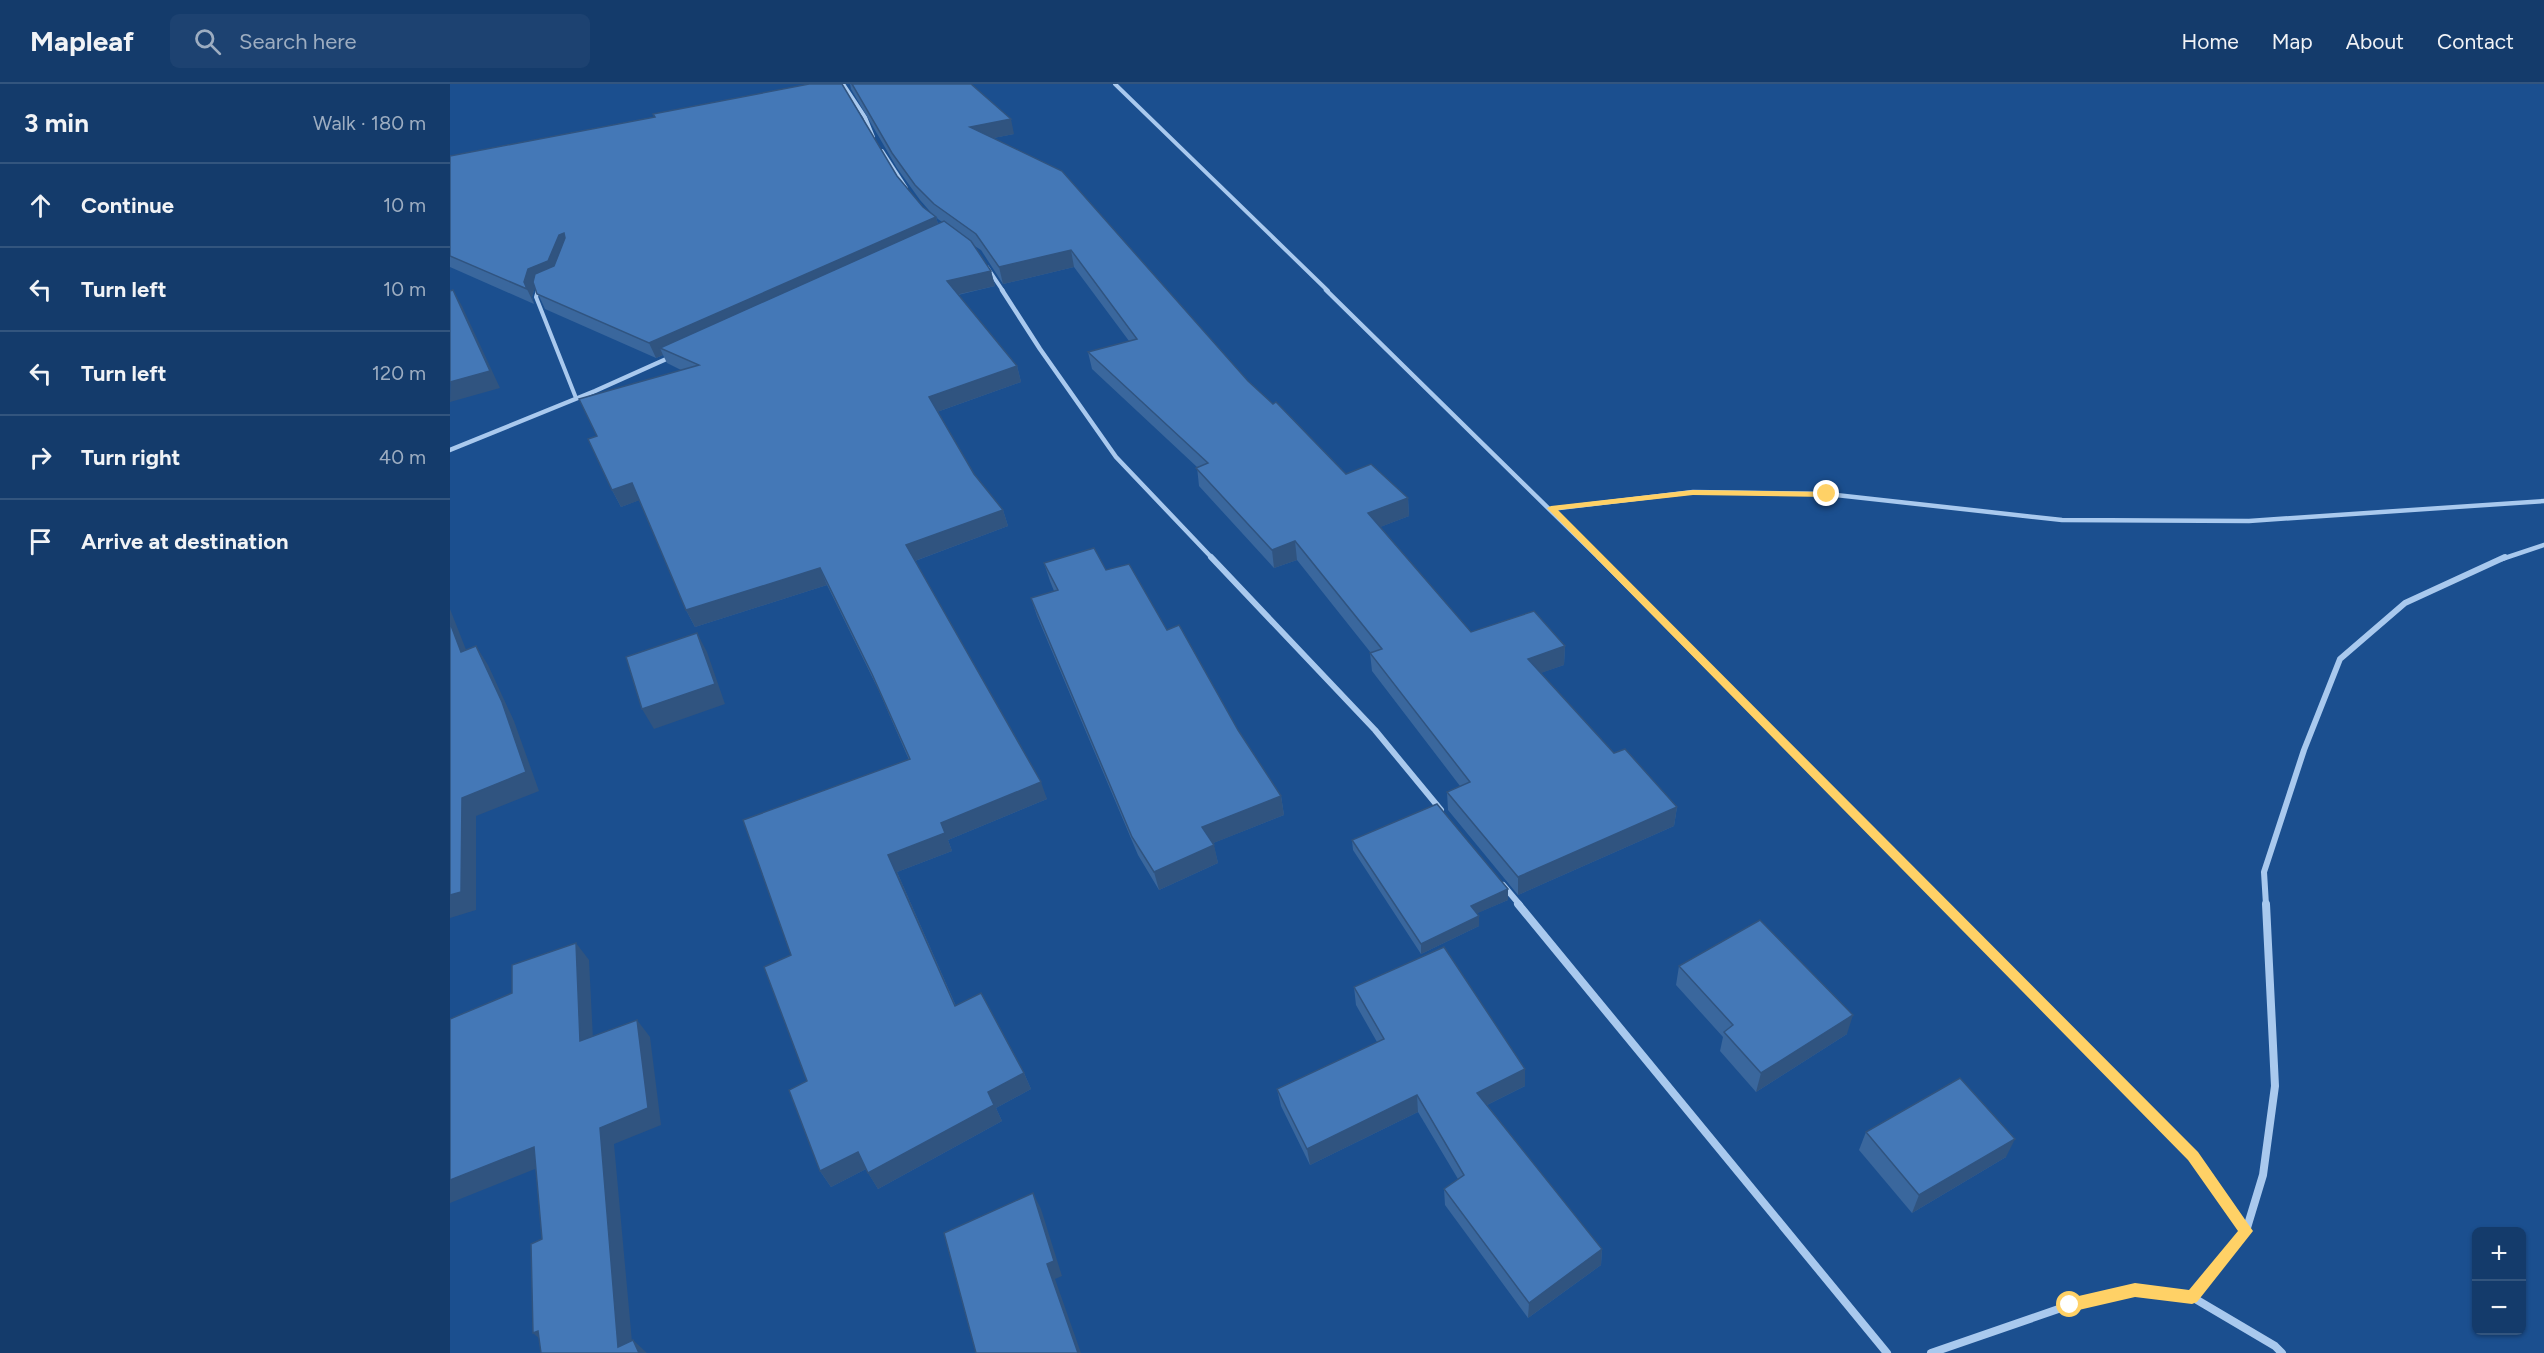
<!DOCTYPE html>
<html lang="en">
<head>
<meta charset="utf-8">
<style>
	body { margin:0; font-family:Figtree,sans-serif; background:#1d4271; color:#f1f3f6 }
	.controls { position:absolute; right:18px; bottom:18px; display:grid; overflow:hidden; border-radius:9px; box-shadow:0 2px 4px #0004 }
	.controls button { width:54px; height:54px; display:grid; place-items:center; padding:0; border:0; border-bottom:2px solid #33557e; background:#143b6b; color:#f1f3f6; font:30px sans-serif }
	.stop { position:absolute; width:18px; height:18px; margin:-14px; border:4px solid #ffd166; border-radius:50%; background:#fff }
	.stop.end { background:#ffd166; border-color:#fff; box-shadow:0 2px 6px #0008 }
	.list { margin:0; padding:0; list-style:none }
	h2 { display:flex; justify-content:space-between; align-items:center; height:78px; margin:0; padding:0 24px; font-size:26px }
	h2 small { font-size:20px; font-weight:400; color:#9dadc1 }
	.list li { display:grid; grid-template-columns:39px 1fr auto; gap:18px; align-items:center; box-sizing:border-box; height:84px; padding:0 24px; border-top:2px solid #33557e }
	.list b { display:block; font-size:22px; white-space:nowrap }
	.list em { font-size:20px; font-style:normal; color:#9dadc1 }
	.icon { flex:none; width:33px; height:33px; fill:none; stroke:currentColor; stroke-width:2; stroke-linecap:round; stroke-linejoin:round }
	.map { position:relative; flex:none; width:2094px; height:1269px; overflow:hidden }
	header { display:flex; align-items:center; gap:36px; box-sizing:border-box; height:84px; padding:0 30px; background:#143b6b; border-bottom:2px solid #33557e }
	header strong { font-size:28px }
	nav { display:flex; gap:33px; margin-inline-start:auto; font-size:21px }
	.search { width:420px; height:54px; background:#1d4271; display:flex; align-items:center; gap:15px; box-sizing:border-box; padding:0 21px; border-radius:9px; color:#9dadc1; font-size:22px }
	main { display:flex }
	aside { flex:1; background:#143b6b }
	.map>svg:first-child { display:block }
</style>
</head>
<body>
<header>
<strong>Mapleaf</strong>
<div class="search"><svg class="icon" aria-label="search" viewBox="0 0 24 24"><circle cx="10" cy="10" r="6"/><path d="M15 15l6 6"/></svg>Search here</div>
<nav><a>Home</a><a>Map</a><a>About</a><a>Contact</a></nav>
</header>
<main>
<aside>
<h2>3 min<small>Walk · 180 m</small></h2>
<ul class="list">
<li><svg class="icon" aria-label="ahead" viewBox="0 0 24 24"><path d="M12 20V5M6 11l6-6 6 6"/></svg><div><b>Continue</b></div><em>10 m</em></li>
<li><svg class="icon" aria-label="left" viewBox="0 0 24 24"><path d="M17 20v-9H6M10 6l-5 5 5 5"/></svg><div><b>Turn left</b></div><em>10 m</em></li>
<li><svg class="icon" aria-label="left" viewBox="0 0 24 24"><path d="M17 20v-9H6M10 6l-5 5 5 5"/></svg><div><b>Turn left</b></div><em>120 m</em></li>
<li><svg class="icon" aria-label="right" viewBox="0 0 24 24"><path d="M7 20v-9h11M14 6l5 5-5 5"/></svg><div><b>Turn right</b></div><em>40 m</em></li>
<li><svg class="icon" aria-label="arrive" viewBox="0 0 24 24"><path d="M6 21V4h12l-3 4 3 4H6"/></svg><div><b>Arrive at destination</b></div></li>
</ul>
</aside>
<div class="map">
<svg width="2094" height="1269" viewBox="0 0 2094 1269">
	<rect width="100%" height="100%" fill="#1b4f8f"/>
	<g fill="none" stroke-linecap="round" stroke-linejoin="round">
		<path stroke="#a9c9ee" stroke-width="3" d="M87,207L88,205"/>
		<path stroke="#a9c9ee" stroke-width="4" d="M88,206L86,213L126,314"/>
		<g stroke="#a9c9ee" stroke-width="4">
			<path d="M393,0L415,33L423,53"/>
			<path d="M665,0L878,207"/>
			<path d="M432,67L456,104"/>
			<path d="M537,183L553,207"/>
		</g>
		<g stroke="#a9c9ee" stroke-width="4.5">
			<path d="M552,206L590,265L666,373L763,475"/>
			<path d="M876,206L1150,475"/>
			<path d="M0,366L145,307L223,272"/>
			<path d="M1101,425L1243,408L1377,410L1612,436L1799,437L2094,417"/>
			<path d="M2052,475L2094,461"/>
		</g>
		<g stroke="#a9c9ee" stroke-width="6">
			<path d="M761,473L925,646L991,726"/>
			<path d="M1149,473L1494,821"/>
			<path d="M1053,801L1070,821"/>
			<path d="M1816,821L1814,788L1854,666L1890,575L1955,519L2055,473"/>
		</g>
		<g stroke="#a9c9ee" stroke-width="8">
			<path d="M1068,820L1437,1269"/>
			<path d="M1493,820L1743,1072L1796,1147"/>
			<path d="M1742,1213L1796,1147L1813,1091L1825,1002L1816,820"/>
			<path d="M1481,1269L1620,1221L1685,1206L1742,1213L1825,1262L1832,1269"/>
		</g>
	</g>
	<g fill="#3a679d" fill-rule="evenodd">
		<path d="M400,0L564,50L543,54L798,297L896,390L958,414L959,432L930,443L1021,548L1115,562L1114,581L1090,589L1164,669L1227,723L1224,742L1068,811L998,726L997,708L1010,702L922,587L920,569H921L847,476L824,484L749,402L747,383L642,285L638,268L679,257L624,183L553,200L531,166L523,161L541,187L545,202L508,211L567,282L571,298L487,328L524,390L553,426L558,442L465,477L597,715L498,756L502,767L447,788L506,922L574,989L581,1005L546,1024L552,1037L428,1105L416,1085L381,1103L370,1087L357,997L341,871L459,676L429,607L377,501L245,543L236,526L189,416L171,423L162,406L147,352L231,286L217,279L213,271L206,274L95,225L85,203L82,213L84,220L0,183V72L204,33L203,30L447,92L473,123L484,132L470,116L447,84L401,5ZM486,133L488,135L492,138L488,140Z"/>
		<path d="M594,479L656,486L717,546L788,646L831,712L834,731L763,759L768,779L709,806L688,771L587,532L581,514L604,507L600,497Z"/>
		<path d="M902,756L1058,816L1027,829L1029,842L971,870L903,766Z"/>
		<path d="M1229,882L1397,950L1306,1008L1270,967L1273,953L1226,901Z"/>
		<path d="M904,903L1075,985V1002L1037,1021L1152,1165L1151,1181L1078,1234L995,1121L994,1105L1008,1095L968,1028L860,1081L831,1022L827,1005L927,958L906,921Z"/>
		<path d="M1416,1048L1556,1073L1462,1129L1409,1066Z"/>
	</g>
	<g fill="#305480">
		<path d="M561,35L564,50L524,58L520,43Z"/>
		<path d="M486,133L490,147L210,264L213,271L206,274L199,259Z"/>
		<path d="M114,149L121,164L105,191L86,200L82,213L84,220L77,205L74,198L78,185L109,151Z"/>
		<path d="M621,166L624,183L553,200L549,183Z"/>
		<path d="M541,187L545,202L501,212L497,197Z"/>
		<path d="M3,206L12,222L50,304L0,318Z"/>
		<path d="M567,282L571,298L484,329L479,313Z"/>
		<path d="M182,399L190,416L171,423L162,406Z"/>
		<path d="M958,414L959,432L920,447L918,429Z"/>
		<path d="M553,426L558,442L462,478L456,461Z"/>
		<path d="M845,457L847,476L824,484L822,466Z"/>
		<path d="M370,484L377,501L245,543L236,526Z"/>
		<path d="M0,525L24,586L11,568L0,539Z"/>
		<path d="M247,549L257,568L275,620L204,645L192,625Z"/>
		<path d="M26,562L38,581L64,637L89,707L26,732V826L0,834V811L12,714Z"/>
		<path d="M1115,562L1114,581L1077,594L1078,575Z"/>
		<path d="M591,698L597,715L498,756L502,767L447,788L513,939L438,771L491,739Z"/>
		<path d="M831,712L834,731L756,762L752,743Z"/>
		<path d="M1227,723L1224,742L1068,811V793Z"/>
		<path d="M764,761L768,779L709,806L704,788Z"/>
		<path d="M1058,805V816L1021,832V822Z"/>
		<path d="M1029,832V842L971,870V860Z"/>
		<path d="M126,859L139,876L144,974L130,957Z"/>
		<path d="M1403,931L1397,950L1306,1008L1311,989Z"/>
		<path d="M187,936L200,953L211,1041L164,1060L183,1269L168,1263L150,1044Z"/>
		<path d="M1075,985V1002L1027,1026V1009Z"/>
		<path d="M574,989L581,1005L546,1024L552,1037L428,1105L418,1089L538,1008Z"/>
		<path d="M967,1011L968,1028L860,1081L857,1065Z"/>
		<path d="M1565,1055L1556,1073L1462,1129L1469,1111Z"/>
		<path d="M84,1063L100,1079L0,1119V1096Z"/>
		<path d="M408,1068L418,1084L381,1103L370,1087Z"/>
		<path d="M583,1109L591,1125L612,1192L605,1195L631,1269H628L597,1180Z"/>
		<path d="M1152,1165L1151,1181L1078,1234L1079,1219Z"/>
		<path d="M88,1247L100,1264L83,1249Z"/>
		<path d="M183,1256L197,1269H189Z"/>
	</g>
	<g fill="#4478b7" stroke="#305480" stroke-width="1.5">
		<path d="M359,0H392L447,92L473,123L486,133L199,259L87,210L83,198L85,190L104,182L115,154L114,149L109,151L98,177L78,185L74,198L77,205L0,172V72L205,33L203,30Z"/>
		<path d="M402,0H521L561,35L520,43L612,87L798,297L823,320L826,318L896,390L921,380L958,414L918,429L1021,548L1084,527L1115,562L1078,575L1164,669L1175,665L1227,723L1068,793L997,708L1020,698L920,569L932,565L845,457L822,466L746,384L758,379L638,268L687,255L621,166L549,183L526,150L484,120L465,101L442,69Z"/>
		<path d="M494,137L521,157L541,187L497,197L567,282L479,313L524,390L553,426L456,461L591,698L491,739L495,749L438,771L505,922L531,909L574,989L538,1008L544,1021L418,1089L408,1068L370,1087L339,1006L357,997L314,883L341,871L293,736L460,675L422,590L370,484L236,526L182,399L162,406L138,355L147,352L129,315L249,281L210,264Z"/>
		<path d="M3,206L40,287L0,298V207Z"/>
		<path d="M644,464L656,486L679,480L717,546L729,541L788,646L831,712L752,743L764,761L704,788L682,753L581,514L608,506L594,479Z"/>
		<path d="M0,539L11,568L26,562L52,618L76,688L12,714L11,808L0,811Z"/>
		<path d="M247,549L265,600L192,625L176,573Z"/>
		<path d="M987,720L1058,805L1021,822L1029,832L971,860L902,756Z"/>
		<path d="M1310,836L1403,931L1311,989L1274,948L1283,941L1229,882Z"/>
		<path d="M126,859L130,957L187,936L198,1024L150,1044L168,1263L183,1256L189,1269H91L88,1247L83,1249L81,1160L92,1155L84,1063L0,1096V935L62,909V881Z"/>
		<path d="M994,863L1075,985L1027,1009L1152,1165L1079,1219L994,1105L1014,1091L967,1011L857,1065L827,1005L934,955L904,903Z"/>
		<path d="M1510,994L1565,1055L1469,1111L1416,1048Z"/>
		<path d="M583,1109L604,1177L597,1180L628,1269H526L494,1149Z"/>
	</g>
	<path fill="#ffd166" d="M1243,406L1377,408L1381,410L1377,413L1243,411L1108,426L1748,1068L1803,1147L1747,1218L1742,1220L1685,1213L1620,1228L1615,1226L1613,1221L1615,1216L1620,1214L1685,1199L1739,1206L1788,1147L1738,1076L1097,424L1101,422Z"/>
</svg>
<div class="controls">
<button>+</button>
<button>−</button>
</div>
<div class="stop" style="left:1620px;top:1221px"></div>
<div class="stop end" style="left:1377px;top:410px"></div>
</div>
</main>
</body>
</html>
